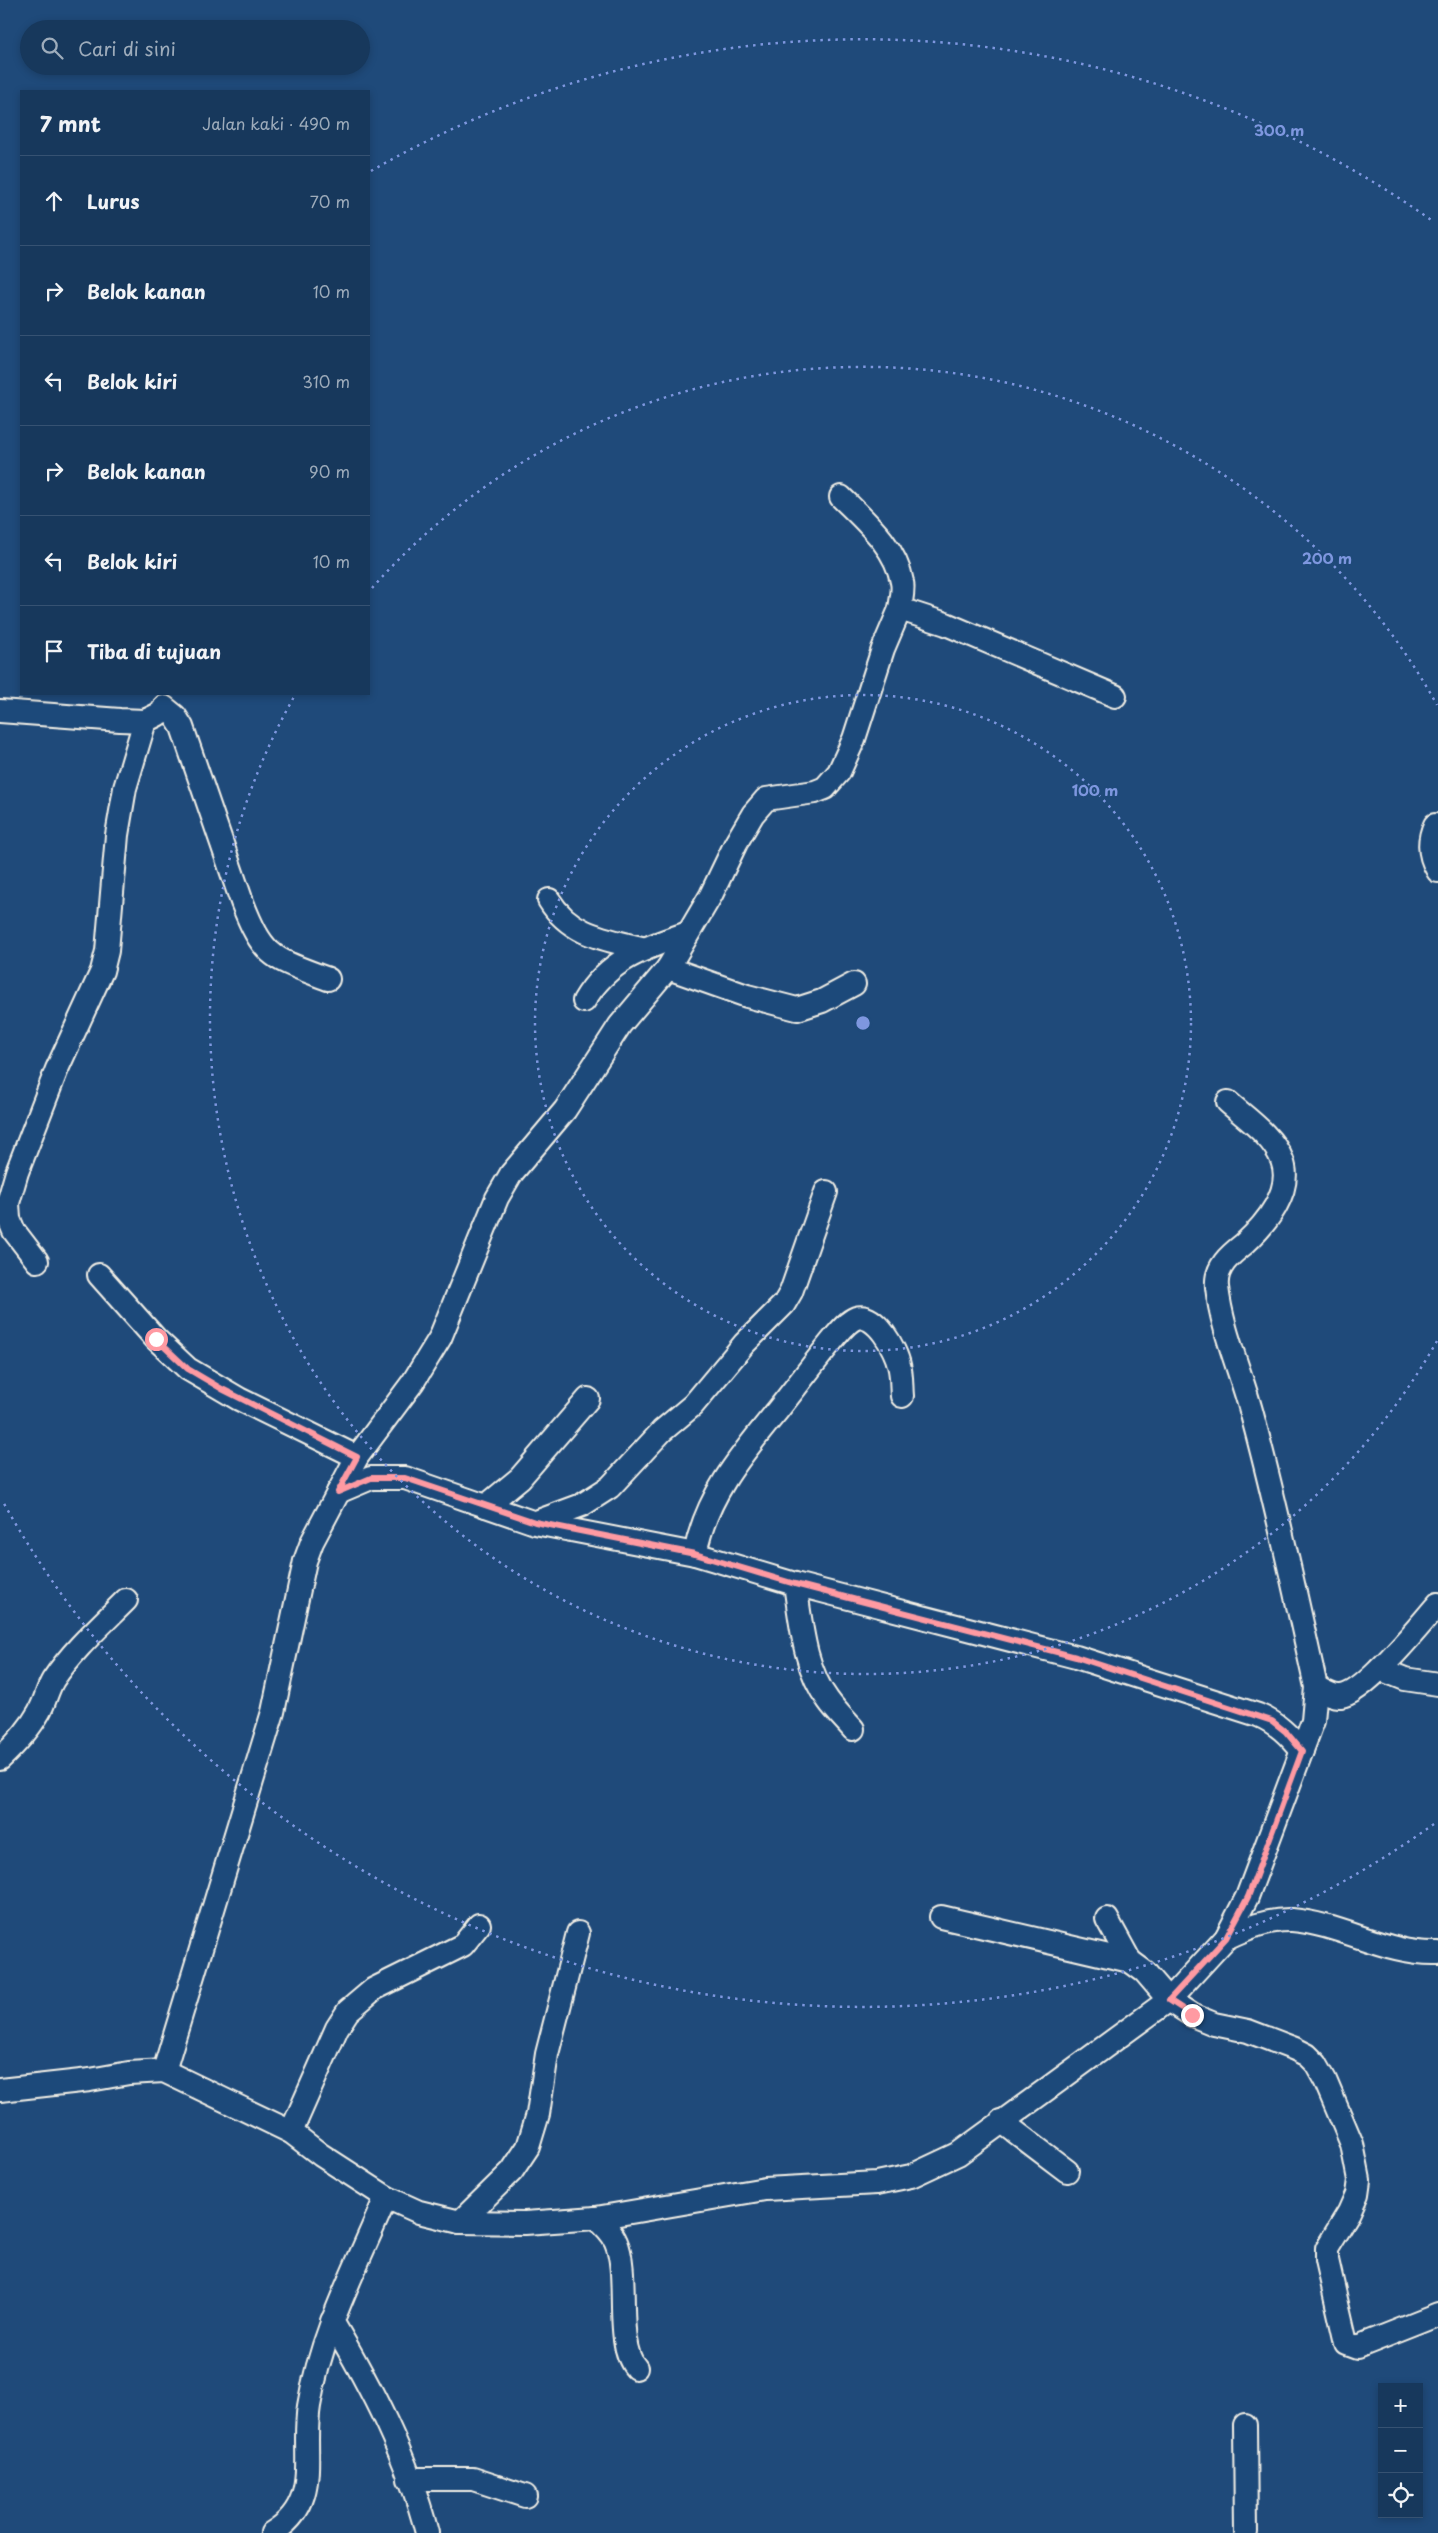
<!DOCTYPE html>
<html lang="id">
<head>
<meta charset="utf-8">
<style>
	body { margin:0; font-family:"Playpen Sans",sans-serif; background:#244365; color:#f1f3f6 }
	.controls { position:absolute; right:15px; bottom:15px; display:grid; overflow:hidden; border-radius:0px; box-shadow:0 2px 8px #0003 }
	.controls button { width:45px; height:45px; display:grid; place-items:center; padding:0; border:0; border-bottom:1px solid #365272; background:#17385c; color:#f1f3f6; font:25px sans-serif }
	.stop { position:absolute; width:15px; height:15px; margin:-11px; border:4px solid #ff9aa2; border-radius:50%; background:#fff }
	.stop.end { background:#ff9aa2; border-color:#fff; box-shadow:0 1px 5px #0008 }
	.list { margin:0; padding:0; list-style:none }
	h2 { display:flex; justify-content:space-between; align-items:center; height:65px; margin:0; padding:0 20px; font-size:21px }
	h2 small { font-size:16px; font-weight:400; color:#9eacbb }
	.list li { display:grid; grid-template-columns:32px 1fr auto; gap:15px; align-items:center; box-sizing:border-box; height:90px; padding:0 20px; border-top:1px solid #365272 }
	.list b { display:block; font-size:19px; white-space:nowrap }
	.list em { font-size:16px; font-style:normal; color:#9eacbb }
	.icon { flex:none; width:28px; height:28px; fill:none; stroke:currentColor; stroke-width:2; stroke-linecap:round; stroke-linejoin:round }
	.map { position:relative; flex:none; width:1438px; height:2533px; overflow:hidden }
	.search { position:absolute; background:#17385c; box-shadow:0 2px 8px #0003; left:20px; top:20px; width:350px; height:55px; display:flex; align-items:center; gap:12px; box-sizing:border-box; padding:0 18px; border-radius:28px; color:#9eacbb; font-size:19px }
	.panel { position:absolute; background:#17385c; box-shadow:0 2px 8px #0003; left:20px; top:90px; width:350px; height:605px; border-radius:0px }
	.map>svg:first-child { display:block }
</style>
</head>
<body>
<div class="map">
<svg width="1438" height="2533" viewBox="0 0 1438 2533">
	<rect width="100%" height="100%" fill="#1f4a7a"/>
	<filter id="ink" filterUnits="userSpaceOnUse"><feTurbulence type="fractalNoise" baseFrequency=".02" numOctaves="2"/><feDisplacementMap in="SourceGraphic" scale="10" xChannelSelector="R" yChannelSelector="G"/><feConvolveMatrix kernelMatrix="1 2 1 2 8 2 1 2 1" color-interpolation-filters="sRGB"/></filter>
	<g filter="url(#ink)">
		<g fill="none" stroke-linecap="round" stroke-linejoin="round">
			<g stroke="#f4f1e8" stroke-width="26">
				<g id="minor">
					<path d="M841,497C865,521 896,547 902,582C904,590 901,600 900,609"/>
					<path d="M164,707L175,716L182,727L242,902C264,959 273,958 328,979"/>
					<path d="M0,711L120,720L145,721L157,715"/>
					<path d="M1435,825C1428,840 1429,856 1438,871"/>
					<path d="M549,900C571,936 606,939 645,949"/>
					<path d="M668,968L747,996L797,1009L822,1001L854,984"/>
					<path d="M584,1001C608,960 644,948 688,933"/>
					<path d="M37,1261L14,1231L9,1219L8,1203L17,1172L57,1069L102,971L107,951L117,835L125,788L145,721"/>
					<path d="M99,1275L156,1339L188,1369L239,1399L357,1457"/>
					<path d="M338,1492L371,1478H405L535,1523L695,1554L795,1584L1076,1657L1258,1715C1277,1723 1289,1735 1302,1751"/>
					<path d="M486,1506L520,1478L588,1399"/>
					<path d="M536,1522L582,1505L610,1487L662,1431L693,1405L744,1344L784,1304L791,1292L826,1192"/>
					<path d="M695,1554C706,1496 741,1455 777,1411C797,1386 816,1360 836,1336C841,1330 848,1321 856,1318C876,1312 896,1350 899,1365C902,1375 901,1386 902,1396"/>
					<path d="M795,1584C801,1622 804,1668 828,1700C835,1710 845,1720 853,1729"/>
					<path d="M1380,1669L1405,1679L1438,1684"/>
					<path d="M1316,1687C1324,1691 1332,1697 1341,1696C1364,1694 1422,1623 1438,1604"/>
					<path d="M0,1759C15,1745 29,1730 39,1712C45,1702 47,1690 53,1680C73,1650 100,1626 126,1600"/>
					<path d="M941,1917L1130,1961L1145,1972L1169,2000L1192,2015L1214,2024L1248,2031L1295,2049L1307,2055L1316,2064L1325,2080L1352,2144L1359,2180L1357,2194L1349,2212L1327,2248V2260L1346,2343L1357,2347L1438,2315"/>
					<path d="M1107,1919L1130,1961"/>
					<path d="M1226,1938C1247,1928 1268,1919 1292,1920C1342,1924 1387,1955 1438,1953"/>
					<path d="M164,2071L273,1712L305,1561L312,1542L357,1457L413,1382L440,1338L497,1198L511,1174L565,1110L620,1025L668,968L711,895L736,843L753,814L766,799L815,792L825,788L839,772L854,739L883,649L900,609L946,624L1115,696"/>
					<path d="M0,2090L90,2080L129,2073L164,2071L291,2132L321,2155L386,2197C357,2266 321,2332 309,2406C301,2454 323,2502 272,2533"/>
					<path d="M1001,2121L1067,2171"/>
					<path d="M291,2132L337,2028L348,2011L374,1989L463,1945L479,1925"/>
					<path d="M386,2197L419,2212L460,2222L525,2223L596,2218L765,2189L877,2183L911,2176L958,2154L1169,2000L1226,1938L1247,1897L1313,1721L1316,1687C1296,1597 1277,1507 1253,1418C1242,1374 1222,1332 1217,1287C1215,1267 1230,1255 1244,1244C1265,1225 1294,1191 1282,1160C1273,1136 1246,1118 1228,1102"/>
					<path d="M596,2218C604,2225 612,2232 616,2242C630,2274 614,2344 636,2368"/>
					<path d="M460,2222L512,2171L528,2147L538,2114L547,2054L578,1933"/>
					<path d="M332,2321C371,2387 408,2458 427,2533"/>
					<path d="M1245,2425L1246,2533"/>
					<path d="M409,2479H473L525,2496"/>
				</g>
			</g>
			<use href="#minor" stroke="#1f4a7a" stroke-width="22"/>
		</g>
	</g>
	<g fill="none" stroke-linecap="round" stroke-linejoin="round" filter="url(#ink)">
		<path stroke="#ff9aa2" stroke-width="6" d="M156,1339L188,1369L222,1389L357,1457L338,1492L371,1478H405L535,1522L695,1554L795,1584L1076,1657L1272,1721L1286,1732L1302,1751L1248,1897L1226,1938L1169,2000L1192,2015"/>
	</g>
	<g fill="none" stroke="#7e97df" stroke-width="2.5" stroke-dasharray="2.5 5">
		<circle cx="863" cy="1023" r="328"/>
		<path d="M1437 1341A656 656 0 1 1 295 695M372 588A656 656 0 0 1 1437 705"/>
		<path d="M1434 1824A984 984 0 0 1 2 1500M371 171A984 984 0 0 1 1434 222"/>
	</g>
	<circle cx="863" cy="1023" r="8" fill="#7e97df" stroke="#1f4a7a" stroke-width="2.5"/>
	<g font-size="15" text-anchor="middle" font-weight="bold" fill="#7e97df" stroke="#1f4a7a" stroke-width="4" stroke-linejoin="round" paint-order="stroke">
		<text x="1279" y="136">300 m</text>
		<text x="1327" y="564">200 m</text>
		<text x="1095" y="796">100 m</text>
	</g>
</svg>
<div class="controls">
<button>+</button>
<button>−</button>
<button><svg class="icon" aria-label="locate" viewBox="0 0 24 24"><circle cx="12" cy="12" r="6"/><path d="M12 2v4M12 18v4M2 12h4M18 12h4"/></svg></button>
</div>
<div class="stop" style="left:156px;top:1339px"></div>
<div class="stop end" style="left:1192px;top:2015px"></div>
<div class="search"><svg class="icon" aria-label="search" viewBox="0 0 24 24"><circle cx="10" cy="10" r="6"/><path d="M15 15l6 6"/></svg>Cari di sini</div>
<section class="panel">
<h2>7 mnt<small>Jalan kaki · 490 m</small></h2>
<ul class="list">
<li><svg class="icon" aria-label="ahead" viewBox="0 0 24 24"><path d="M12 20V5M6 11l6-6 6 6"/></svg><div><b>Lurus</b></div><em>70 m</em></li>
<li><svg class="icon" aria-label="right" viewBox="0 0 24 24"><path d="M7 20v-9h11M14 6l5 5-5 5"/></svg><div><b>Belok kanan</b></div><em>10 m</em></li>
<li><svg class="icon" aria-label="left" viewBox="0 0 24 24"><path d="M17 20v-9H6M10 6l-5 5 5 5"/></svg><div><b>Belok kiri</b></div><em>310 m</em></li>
<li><svg class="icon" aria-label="right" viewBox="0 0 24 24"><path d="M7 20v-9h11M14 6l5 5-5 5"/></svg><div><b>Belok kanan</b></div><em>90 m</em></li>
<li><svg class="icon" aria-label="left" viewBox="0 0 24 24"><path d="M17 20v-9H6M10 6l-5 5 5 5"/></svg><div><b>Belok kiri</b></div><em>10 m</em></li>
<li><svg class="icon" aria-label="arrive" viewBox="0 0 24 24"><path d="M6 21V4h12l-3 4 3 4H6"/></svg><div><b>Tiba di tujuan</b></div></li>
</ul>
</section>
</div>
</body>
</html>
